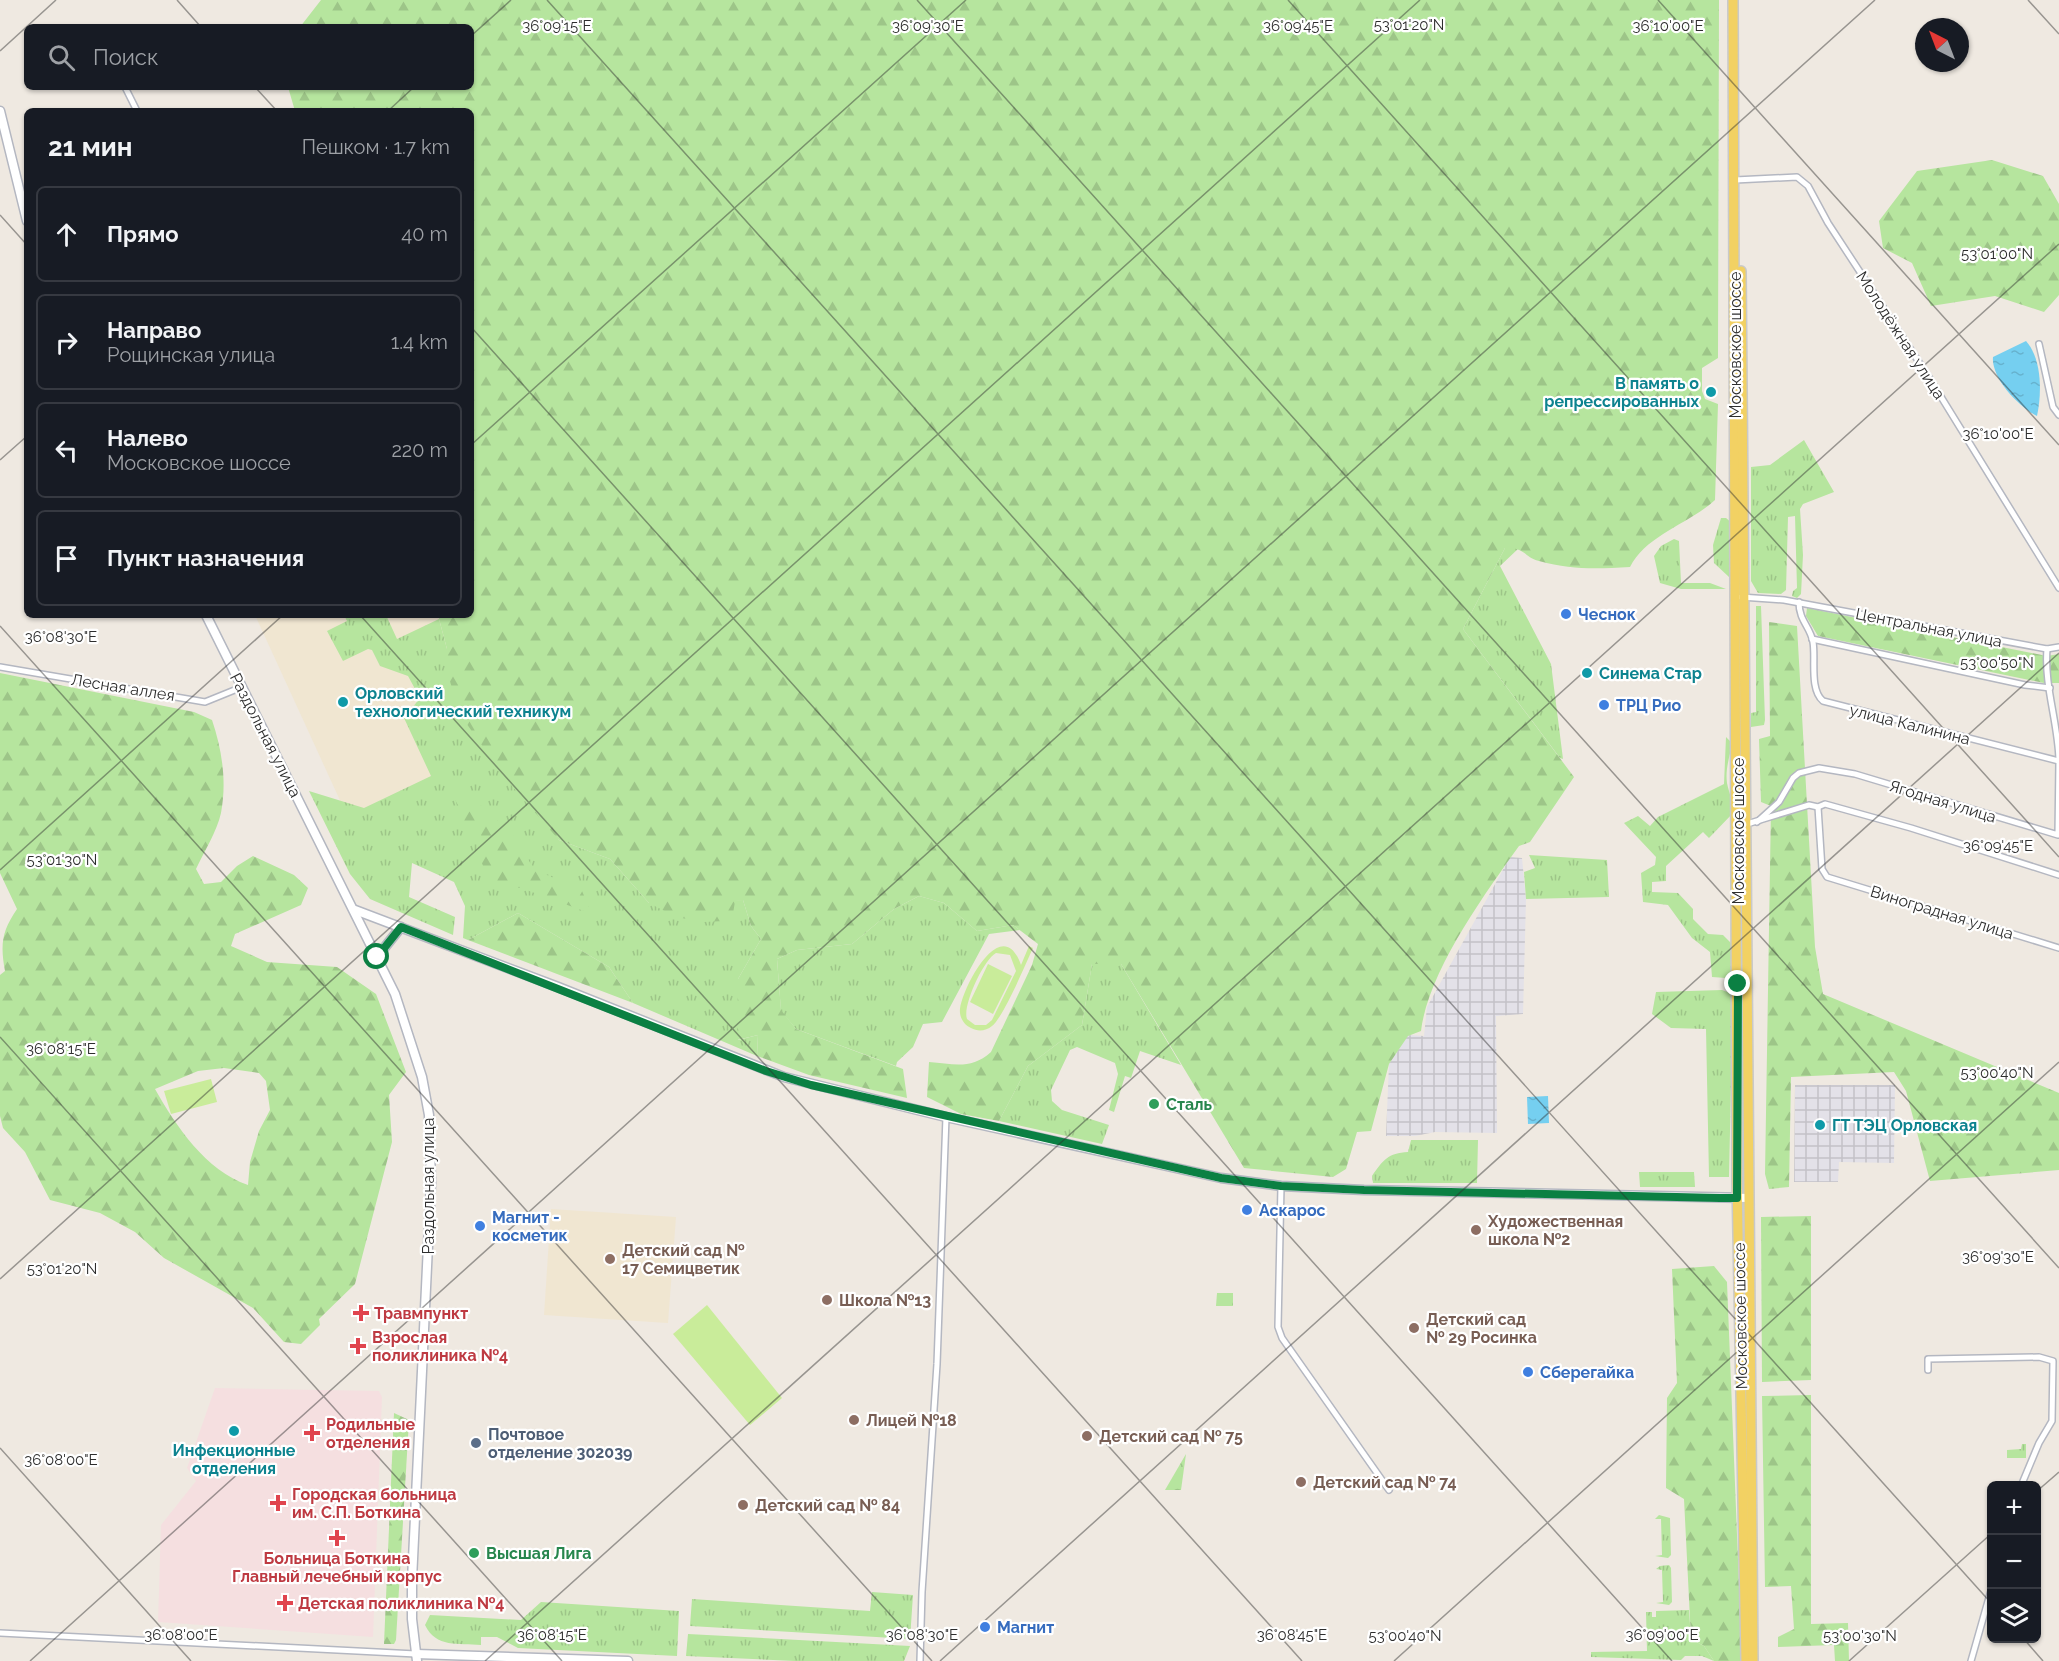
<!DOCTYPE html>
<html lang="ru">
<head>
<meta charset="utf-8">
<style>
	body { margin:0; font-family:Raleway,sans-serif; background:#20242c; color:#f1f3f6 }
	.controls { position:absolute; right:18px; bottom:18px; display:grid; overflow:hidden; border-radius:9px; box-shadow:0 2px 4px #0004 }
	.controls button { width:54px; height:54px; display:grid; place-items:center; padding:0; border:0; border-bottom:2px solid #363941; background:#171b24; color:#f1f3f6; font:30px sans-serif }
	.compass { position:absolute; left:1915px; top:18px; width:54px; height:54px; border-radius:50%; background:#171b24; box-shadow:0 2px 4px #0004; rotate:318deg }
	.stop { position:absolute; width:18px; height:18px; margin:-14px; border:4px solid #0b8043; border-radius:50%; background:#fff }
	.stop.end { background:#0b8043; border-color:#fff; box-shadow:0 2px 6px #0008 }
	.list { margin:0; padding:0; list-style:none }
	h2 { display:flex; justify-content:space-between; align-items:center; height:78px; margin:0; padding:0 24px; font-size:26px }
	h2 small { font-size:20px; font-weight:400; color:#9ea1a6 }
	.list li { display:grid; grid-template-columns:39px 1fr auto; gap:18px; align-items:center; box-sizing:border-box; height:96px; margin:0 12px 12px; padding:0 12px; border:2px solid #363941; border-radius:9px }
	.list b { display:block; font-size:22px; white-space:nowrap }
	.list p { margin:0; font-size:20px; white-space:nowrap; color:#9ea1a6 }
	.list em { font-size:20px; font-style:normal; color:#9ea1a6 }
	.icon { flex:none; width:33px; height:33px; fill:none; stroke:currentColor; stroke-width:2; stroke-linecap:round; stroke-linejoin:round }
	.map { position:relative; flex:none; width:2059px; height:1661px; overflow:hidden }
	.search { position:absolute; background:#171b24; box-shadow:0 2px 4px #0004; left:24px; top:24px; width:450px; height:66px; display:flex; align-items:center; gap:15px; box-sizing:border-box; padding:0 21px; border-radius:9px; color:#9ea1a6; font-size:22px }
	.panel { position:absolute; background:#171b24; box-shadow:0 2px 4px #0004; left:24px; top:108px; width:450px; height:510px; border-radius:9px }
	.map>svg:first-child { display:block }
</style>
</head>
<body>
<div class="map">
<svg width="2059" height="1661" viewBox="0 0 2059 1661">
	<defs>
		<pattern id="industrial-grid" width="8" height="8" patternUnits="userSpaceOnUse" patternTransform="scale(1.5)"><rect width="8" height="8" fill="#e3e1e8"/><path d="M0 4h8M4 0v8" fill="none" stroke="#c3c1c7"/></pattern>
		<pattern id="grass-tufts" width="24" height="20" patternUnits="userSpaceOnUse" patternTransform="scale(1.5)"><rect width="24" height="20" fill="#b6e59e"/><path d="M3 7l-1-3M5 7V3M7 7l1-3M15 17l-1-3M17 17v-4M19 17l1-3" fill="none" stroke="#9dc588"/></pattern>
		<pattern id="forest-firs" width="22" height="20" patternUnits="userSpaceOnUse" patternTransform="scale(1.5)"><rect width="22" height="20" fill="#b6e59e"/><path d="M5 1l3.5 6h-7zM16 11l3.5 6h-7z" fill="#9dc588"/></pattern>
		<pattern id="park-crowns" width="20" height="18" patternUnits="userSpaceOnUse" patternTransform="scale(1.5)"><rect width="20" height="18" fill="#b6e59e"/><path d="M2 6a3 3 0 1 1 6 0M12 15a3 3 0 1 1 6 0" fill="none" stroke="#9dc588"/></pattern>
		<pattern id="water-ripples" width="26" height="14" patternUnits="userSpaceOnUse" patternTransform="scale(1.5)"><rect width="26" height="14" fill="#75cff0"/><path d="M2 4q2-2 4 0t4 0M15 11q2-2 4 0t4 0" fill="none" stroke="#66b2ce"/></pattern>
	</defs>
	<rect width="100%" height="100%" fill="#efe9e1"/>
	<g fill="url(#industrial-grid)">
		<path d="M1510,857L1522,858L1526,899L1523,1014L1496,1016L1497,1133L1435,1132L1415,1136H1386L1389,1064L1408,1035L1424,1036L1427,1007Z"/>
		<path d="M1795,1085H1895L1894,1163L1839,1162L1838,1182H1794Z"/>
	</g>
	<g fill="#f0e6d1">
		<path d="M255,615H438L447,649L437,780L349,820Z"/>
		<path d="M551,1209L676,1217L668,1323L544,1315Z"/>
	</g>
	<path fill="#f5dfe0" d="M215,1388L379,1391L382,1397L373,1637L158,1622L161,1525L196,1481L187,1468Z"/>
	<g fill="url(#grass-tufts)">
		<path d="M1804,440L1834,492L1803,504L1800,509L1803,555L1801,594L1797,598L1792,596L1793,591L1797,588L1795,516L1788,517L1786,590L1781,594L1758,593L1751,581V467L1770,465Z"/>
		<path d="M1721,518H1726L1732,523V575L1729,577L1714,563L1713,545Z"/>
		<path d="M1674,539L1679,541L1681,583H1710L1726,589H1681L1660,583L1654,556L1661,546Z"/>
		<path d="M1505,548H1519L1500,566L1551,664L1563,759L1560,758L1463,629Z"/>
		<path d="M1756,606H1761L1765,720L1764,725L1751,727V713L1756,712Z"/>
		<path d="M344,615H386L397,639L439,619L447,649L559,840L610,859L649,903L743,900L751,926L761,939L738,979V1040L758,1035L757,1056L633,1003L609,967L518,913L468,940L463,938L465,906L454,882L412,863L409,897L455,917L453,935L370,899L350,874L309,791L364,808L431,776L404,718L420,698L408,676L380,666L372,650L368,649L343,661L327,631L347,621Z"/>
		<path d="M1726,737L1732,743C1730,756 1725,769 1727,783C1729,793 1733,801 1734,812L1709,838L1703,832L1666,866V881L1652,882V892L1678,893L1693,909V919L1708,934L1723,935L1733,945L1732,972L1726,978L1712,977L1710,952L1692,938L1668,905L1643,902L1641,873L1655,865L1656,857L1624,823L1638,816L1650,826L1658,817L1724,784Z"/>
		<path d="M1529,855L1607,860L1609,897L1526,899L1524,872L1535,868Z"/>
		<path d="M919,896L944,903L977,931L1013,925L1020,930L989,934L942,1022L923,1024L913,1047L897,1062L896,1066L796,1029L781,1011L777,959L797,950L852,944L894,909Z"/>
		<path d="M1092,964H1121L1181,1065L1140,1051L1131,1078L1125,1076L1114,1112L1109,1110L1118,1074L1115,1063L1077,1047L1070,1050L1051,1090L1052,1101L1062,1110L1109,1125L1102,1144L999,1121L1028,1066L1082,1025Z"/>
		<path d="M1722,990L1733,994L1729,1177H1709L1706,1029L1671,1028L1652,1014L1656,992Z"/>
		<path d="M1411,1140H1478L1477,1183H1373L1372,1176C1383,1160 1388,1153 1408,1152Z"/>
		<path d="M1639,1172H1694L1695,1187H1640Z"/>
		<path d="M2022,1444H2026V1458H2007V1450L2021,1449Z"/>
		<path d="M1659,1515L1670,1518L1671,1555L1668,1558L1655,1556L1662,1555L1661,1519H1655Z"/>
		<path d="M1669,1565L1671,1568L1672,1602L1669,1605L1656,1603L1663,1602L1662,1570L1656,1569L1660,1566Z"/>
		<path d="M872,1592L913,1595L910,1639L690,1626L692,1599L870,1611Z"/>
		<path d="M541,1602L679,1611L677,1656L518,1648L497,1637H481V1645C458,1643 436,1648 425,1625L430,1615L521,1620Z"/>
		<path d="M1689,1610L1691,1639L1704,1646L1714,1661L1702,1656H1685L1681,1660L1591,1657V1652L1647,1651L1646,1612H1652V1617H1656V1611Z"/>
		<path d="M688,1634L910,1646L904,1661H795L686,1656Z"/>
	</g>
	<g fill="url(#forest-firs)" fill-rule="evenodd">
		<path d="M321,0H1719L1718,358L1702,368V391L1705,399L1718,404L1715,500C1689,524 1646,535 1630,567C1596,569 1572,570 1539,561C1523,557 1526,547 1505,548L1463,629L1574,777L1530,842L1519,846C1484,895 1428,972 1421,1031L1408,1036L1389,1064L1371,1131L1357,1132L1346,1169L1333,1177L1244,1168L1121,964H1092L1082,1025L1028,1066L999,1121L961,1114L927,1097L929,1062C954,1064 971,1070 991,1052L1032,965L1038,944L1013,925L977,931L944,903L919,896L894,909L852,944L797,950L777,959L781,1010L796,1029L903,1069L907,1098L809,1075L757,1056L758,1035L737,1040L738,979L761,939L751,926L743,900L735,901L733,914L724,921L704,922L676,917L649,903L610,859L559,840L505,778L459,713L444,660L447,649L438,615H471V111H295L288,87H471V27H300Z"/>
		<path d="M1992,160L2043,176L2059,204V295L2044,312L1995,296L1931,306L1912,263L1883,248L1879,221L1917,171Z"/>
		<path d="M1807,608L2047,656L2059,654V683H2044L1818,636L1806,616Z"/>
		<path d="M1769,622L1797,626L1815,947L1823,994L2059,1093V1170L1930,1181L1906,1091L1894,1072L1791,1077L1789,1187L1769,1189L1765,1174L1771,806L1761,802L1759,739L1770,736Z"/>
		<path d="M0,673L194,712L212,720C222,750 227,781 221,813C217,831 204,852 196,869L204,884L221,882L237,866L253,856L294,875L308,888L301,905L235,934L231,946L267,962L337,967L376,994L406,1072L389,1095L392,1142L355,1284L319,1319L320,1325L301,1344L284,1342L253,1308L164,1258L135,1232L100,1213L50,1200L25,1152L3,1128L0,1116V975L5,971C0,944 2,931 17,909L0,873ZM224,1068L259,1073L266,1081L270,1110L259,1131L250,1162L248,1185C206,1171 176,1126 155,1089L198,1071Z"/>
		<path d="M453,792L476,801L513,835L534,869L582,891L592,914L521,888L491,887L477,850L483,838L474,826L462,821Z"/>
		<path d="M518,913L609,967L633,1003L468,940Z"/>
		<path d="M1811,1216V1380L1762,1382L1761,1217Z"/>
		<path d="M1714,1266L1727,1282L1742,1661H1714L1704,1646L1691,1639L1684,1499L1666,1488L1667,1398L1677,1383L1672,1269Z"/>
		<path d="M1811,1395V1624L1848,1623L1849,1661H1835L1834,1645L1778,1647V1637L1794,1629L1791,1586L1765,1587L1762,1396Z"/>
		<path d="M394,1413L409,1420L396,1640L394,1644H384Z"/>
	</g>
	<g fill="url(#park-crowns)">
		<path d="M1217,1293H1233V1306H1216Z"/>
		<path d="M1186,1454L1181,1490H1165Z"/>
	</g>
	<g fill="#c9ec9a" fill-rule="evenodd">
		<path d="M1029,946L1033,948C1026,963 1003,1018 992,1026C986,1031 978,1032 971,1028C964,1025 959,1017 960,1009C962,988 1002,911 1021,965ZM996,953L1010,955L1016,971L992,1020L986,1025H975L967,1019C962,1006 984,959 996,953Z"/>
		<path d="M988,964L1012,976L993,1014L970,1002Z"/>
		<path d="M211,1079L217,1102L171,1114L164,1091Z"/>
		<path d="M707,1305L782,1398L750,1425L673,1334Z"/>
	</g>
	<g fill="url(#water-ripples)">
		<path d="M2026,341C2042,359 2042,393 2037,416C2019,407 1991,378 1993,357Z"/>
		<path d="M1548,1096L1549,1123L1528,1124L1527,1097Z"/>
	</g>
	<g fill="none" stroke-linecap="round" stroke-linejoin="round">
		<g stroke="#b4b7c1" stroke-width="8">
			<g id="street">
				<path d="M125,87L137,111"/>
				<path d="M1735,180L1797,177L1808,186L1828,223L1930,379L2059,588"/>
				<path d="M2039,344L2053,407L2059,415"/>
				<path d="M1741,597L1784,600L2047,649L2059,647"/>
				<path d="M1799,602C1799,621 1810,626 1813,642C1816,658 1809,689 1823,701L2059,761"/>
				<path d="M1812,639L2025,685L2050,688"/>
				<path d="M2047,649C2044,686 2058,722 2059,760"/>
				<path d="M0,667L205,702L242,687"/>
				<path d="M1818,807L1822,869L1827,877L2059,948"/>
				<path d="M1757,822L1779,802L1793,778L1799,773L1819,768L1855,774L2058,835L2059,762"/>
				<path d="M1747,824L1809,805L1818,807L1825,804L1911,828L2059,875"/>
				<path d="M1281,1186L1278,1327L1282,1338L1389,1490"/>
				<path d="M1928,1370V1359L2039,1357L2053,1361L2052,1421L2039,1443L2021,1486"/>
				<path d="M0,1633L416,1654"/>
				<path d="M920,1661L922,1592L937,1364L946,1117"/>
				<path d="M1971,1661L1992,1587"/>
			</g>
		</g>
		<g stroke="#b4b7c1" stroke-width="11">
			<g id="secondary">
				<path d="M0,111L27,221"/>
				<path d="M206,615L395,994L422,1077L429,1115L431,1183L412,1580V1619L417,1661"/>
				<path d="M355,910L558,987L784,1077L946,1117L1221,1178L1281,1186L1364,1190L1749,1198"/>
				<path d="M377,957L401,927"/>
				<path d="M416,1654L628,1661"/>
			</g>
		</g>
		<g stroke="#c9c9c9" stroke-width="12">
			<g id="primary">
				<path d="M1733,0L1737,1181L1746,1661"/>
				<path d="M1741,271L1753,1661"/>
			</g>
		</g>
		<use href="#street" stroke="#fff" stroke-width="5"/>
		<use href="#secondary" stroke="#fff" stroke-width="8"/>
		<use href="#primary" stroke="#f2d163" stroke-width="9"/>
	</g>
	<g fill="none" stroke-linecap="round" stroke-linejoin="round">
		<path stroke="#0b8043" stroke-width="8" d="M377,957L401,927L766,1071L811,1085L1221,1178L1281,1186L1364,1190L1720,1198H1737L1738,984"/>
	</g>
	<path fill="none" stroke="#2e2e2e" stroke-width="1.5" stroke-opacity="0.45" d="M177,0L201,27M547,0L1992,1604M917,0L2059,1268M1288,0L2059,857M1658,0L2059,445M2028,0L2059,34M471,36L511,0M0,51L56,0M255,87L277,111M388,111L414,87M0,215L27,245M471,327L1672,1661M471,445L966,0M0,460L27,436M360,615L1302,1661M0,626L932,1661M0,870L283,615M0,1037L562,1661M0,1279L1420,0M0,1448L191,1661M2036,1492L2059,1472M2023,1638L2043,1661M30,1661L1875,0M485,1661L2059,244M940,1661L2059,653M1394,1661L2059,1062M1849,1661L1992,1533"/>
	<g fill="#0f9aa8" stroke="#fff" stroke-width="2">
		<circle cx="1711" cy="392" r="6"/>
		<circle cx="1587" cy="673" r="6"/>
		<circle cx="343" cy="702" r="6"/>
		<circle cx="1820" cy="1125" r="6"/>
		<circle cx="234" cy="1431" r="6"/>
	</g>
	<g fill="#3f7fe0" stroke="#fff" stroke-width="2">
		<circle cx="1566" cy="614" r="6"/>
		<circle cx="1604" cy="705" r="6"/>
		<circle cx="1247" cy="1210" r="6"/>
		<circle cx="480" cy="1226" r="6"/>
		<circle cx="1528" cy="1372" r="6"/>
		<circle cx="985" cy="1627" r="6"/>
	</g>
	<g fill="#2e9e5b" stroke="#fff" stroke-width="2">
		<circle cx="1154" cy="1104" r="6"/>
		<circle cx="474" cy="1553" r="6"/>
	</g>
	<g fill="#8d6e63" stroke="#fff" stroke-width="2">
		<circle cx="1476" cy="1230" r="6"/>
		<circle cx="610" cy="1259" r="6"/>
		<circle cx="827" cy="1300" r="6"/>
		<circle cx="1414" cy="1328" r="6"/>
		<circle cx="854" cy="1420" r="6"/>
		<circle cx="1087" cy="1436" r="6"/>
		<circle cx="1301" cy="1482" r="6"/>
		<circle cx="743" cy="1505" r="6"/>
	</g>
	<g fill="#e0444e" stroke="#fff" stroke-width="2">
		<path d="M358 1304h6v6h6v6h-6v6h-6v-6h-6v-6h6z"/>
		<path d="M355 1337h6v6h6v6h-6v6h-6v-6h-6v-6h6z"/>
		<path d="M309 1424h6v6h6v6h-6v6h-6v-6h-6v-6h6z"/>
		<path d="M275 1494h6v6h6v6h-6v6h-6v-6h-6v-6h6z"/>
		<path d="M334 1529h6v6h6v6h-6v6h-6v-6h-6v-6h6z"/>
		<path d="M282 1594h6v6h6v6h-6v6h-6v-6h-6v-6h6z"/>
	</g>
	<circle fill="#5c6f8a" stroke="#fff" stroke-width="2" cx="476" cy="1443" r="6"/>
	<g text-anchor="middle" stroke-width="4.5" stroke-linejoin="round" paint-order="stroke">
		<g font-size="16" fill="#2e2e2e" stroke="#fff">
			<text transform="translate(1901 335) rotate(57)" y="6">Молодёжная улица</text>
			<text transform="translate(1735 345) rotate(-90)" y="6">Московское шоссе</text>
			<text transform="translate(1929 627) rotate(11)" y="6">Центральная улица</text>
			<text transform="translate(123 687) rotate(9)" y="6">Лесная аллея</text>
			<text transform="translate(1910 724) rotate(14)" y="6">улица Калинина</text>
			<text transform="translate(266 735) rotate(63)" y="6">Раздольная улица</text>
			<text transform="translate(1943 801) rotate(17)" y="6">Ягодная улица</text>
			<text transform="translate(1738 831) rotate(-90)" y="6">Московское шоссе</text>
			<text transform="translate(1942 912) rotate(17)" y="6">Виноградная улица</text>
			<text transform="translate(428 1186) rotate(-90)" y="6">Раздольная улица</text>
			<text transform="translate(1740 1316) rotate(-91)" y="6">Московское шоссе</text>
		</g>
		<g font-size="16" font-weight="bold" fill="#0d838f" stroke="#fff" text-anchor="start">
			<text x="1699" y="389" text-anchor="end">В память о<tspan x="1699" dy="18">репрессированных</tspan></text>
			<text x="1599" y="679">Синема Стар</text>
			<text x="355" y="699">Орловский<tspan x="355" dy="18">технологический техникум</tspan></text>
			<text x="1832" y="1131">ГТ ТЭЦ Орловская</text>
			<text x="234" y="1456" text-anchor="middle">Инфекционные<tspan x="234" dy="18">отделения</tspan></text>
		</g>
		<g font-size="16" font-weight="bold" fill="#366cbe" stroke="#fff" text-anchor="start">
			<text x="1578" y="620">Чеснок</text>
			<text x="1616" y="711">ТРЦ Рио</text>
			<text x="1259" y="1216">Аскарос</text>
			<text x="492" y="1223">Магнит -<tspan x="492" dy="18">косметик</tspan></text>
			<text x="1540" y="1378">Сберегайка</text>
			<text x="997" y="1633">Магнит</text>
		</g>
		<g font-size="16" font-weight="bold" fill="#27864d" stroke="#fff" text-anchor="start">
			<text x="1166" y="1110">Сталь</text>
			<text x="486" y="1559">Высшая Лига</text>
		</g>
		<g font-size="16" font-weight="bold" fill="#785e54" stroke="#fff" text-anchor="start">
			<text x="1488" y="1227">Художественная<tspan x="1488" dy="18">школа №2</tspan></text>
			<text x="622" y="1256">Детский сад №<tspan x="622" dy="18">17 Семицветик</tspan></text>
			<text x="839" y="1306">Школа №13</text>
			<text x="1426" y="1325">Детский сад<tspan x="1426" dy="18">№ 29 Росинка</tspan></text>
			<text x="866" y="1426">Лицей №18</text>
			<text x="1099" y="1442">Детский сад № 75</text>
			<text x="1313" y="1488">Детский сад № 74</text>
			<text x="755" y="1511">Детский сад № 84</text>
		</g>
		<g font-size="16" font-weight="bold" fill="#be3a42" stroke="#fff" text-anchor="start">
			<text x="374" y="1319">Травмпункт</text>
			<text x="372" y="1343">Взрослая<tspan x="372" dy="18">поликлиника №4</tspan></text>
			<text x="326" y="1430">Родильные<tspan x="326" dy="18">отделения</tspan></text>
			<text x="292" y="1500">Городская больница<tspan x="292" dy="18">им. С.П. Боткина</tspan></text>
			<text x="337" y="1564" text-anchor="middle">Больница Боткина<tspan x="337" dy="18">Главный лечебный корпус</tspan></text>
			<text x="298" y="1609">Детская поликлиника №4</text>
		</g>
		<g font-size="16" font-weight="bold" fill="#4e5e75" stroke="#fff" text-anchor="start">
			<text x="488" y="1440">Почтовое<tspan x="488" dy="18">отделение 302039</tspan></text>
		</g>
	</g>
	<g font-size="15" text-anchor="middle" fill="#2e2e2e" stroke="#fff" stroke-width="4.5" stroke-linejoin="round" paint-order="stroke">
		<text x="1409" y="30">53°01'20"N</text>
		<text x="557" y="31">36°09'15"E</text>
		<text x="928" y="31">36°09'30"E</text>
		<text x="1298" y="31">36°09'45"E</text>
		<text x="1668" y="31">36°10'00"E</text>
		<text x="1997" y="259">53°01'00"N</text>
		<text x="1998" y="439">36°10'00"E</text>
		<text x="61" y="642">36°08'30"E</text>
		<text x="1997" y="668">53°00'50"N</text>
		<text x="1998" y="851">36°09'45"E</text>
		<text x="62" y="865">53°01'30"N</text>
		<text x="61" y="1054">36°08'15"E</text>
		<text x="1997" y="1078">53°00'40"N</text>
		<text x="1998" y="1262">36°09'30"E</text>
		<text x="62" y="1274">53°01'20"N</text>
		<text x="61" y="1465">36°08'00"E</text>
		<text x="181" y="1640">36°08'00"E</text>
		<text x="552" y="1640">36°08'15"E</text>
		<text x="922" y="1640">36°08'30"E</text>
		<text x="1292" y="1640">36°08'45"E</text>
		<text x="1662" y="1640">36°09'00"E</text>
		<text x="1405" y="1641">53°00'40"N</text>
		<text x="1860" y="1641">53°00'30"N</text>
	</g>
</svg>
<div class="controls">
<button>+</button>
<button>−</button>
<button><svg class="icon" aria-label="layers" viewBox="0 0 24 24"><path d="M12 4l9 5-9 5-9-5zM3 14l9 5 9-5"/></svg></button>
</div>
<svg class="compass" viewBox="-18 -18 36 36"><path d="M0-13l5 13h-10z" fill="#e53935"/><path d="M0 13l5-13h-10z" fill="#9ea1a6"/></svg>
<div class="stop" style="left:377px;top:957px"></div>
<div class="stop end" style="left:1738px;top:984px"></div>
<div class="search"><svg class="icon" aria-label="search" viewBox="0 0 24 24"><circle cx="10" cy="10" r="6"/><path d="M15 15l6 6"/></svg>Поиск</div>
<section class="panel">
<h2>21 мин<small>Пешком · 1.7 km</small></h2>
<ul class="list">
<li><svg class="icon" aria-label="ahead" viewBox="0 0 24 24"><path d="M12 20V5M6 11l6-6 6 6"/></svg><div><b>Прямо</b></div><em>40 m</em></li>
<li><svg class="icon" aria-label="right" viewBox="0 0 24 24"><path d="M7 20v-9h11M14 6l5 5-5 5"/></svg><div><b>Направо</b><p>Рощинская улица</p></div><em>1.4 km</em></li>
<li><svg class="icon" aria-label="left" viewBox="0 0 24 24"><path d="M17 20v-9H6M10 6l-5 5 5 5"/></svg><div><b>Налево</b><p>Московское шоссе</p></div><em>220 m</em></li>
<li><svg class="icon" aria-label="arrive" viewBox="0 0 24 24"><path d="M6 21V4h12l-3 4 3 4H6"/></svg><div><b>Пункт назначения</b></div></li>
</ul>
</section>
</div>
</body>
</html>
